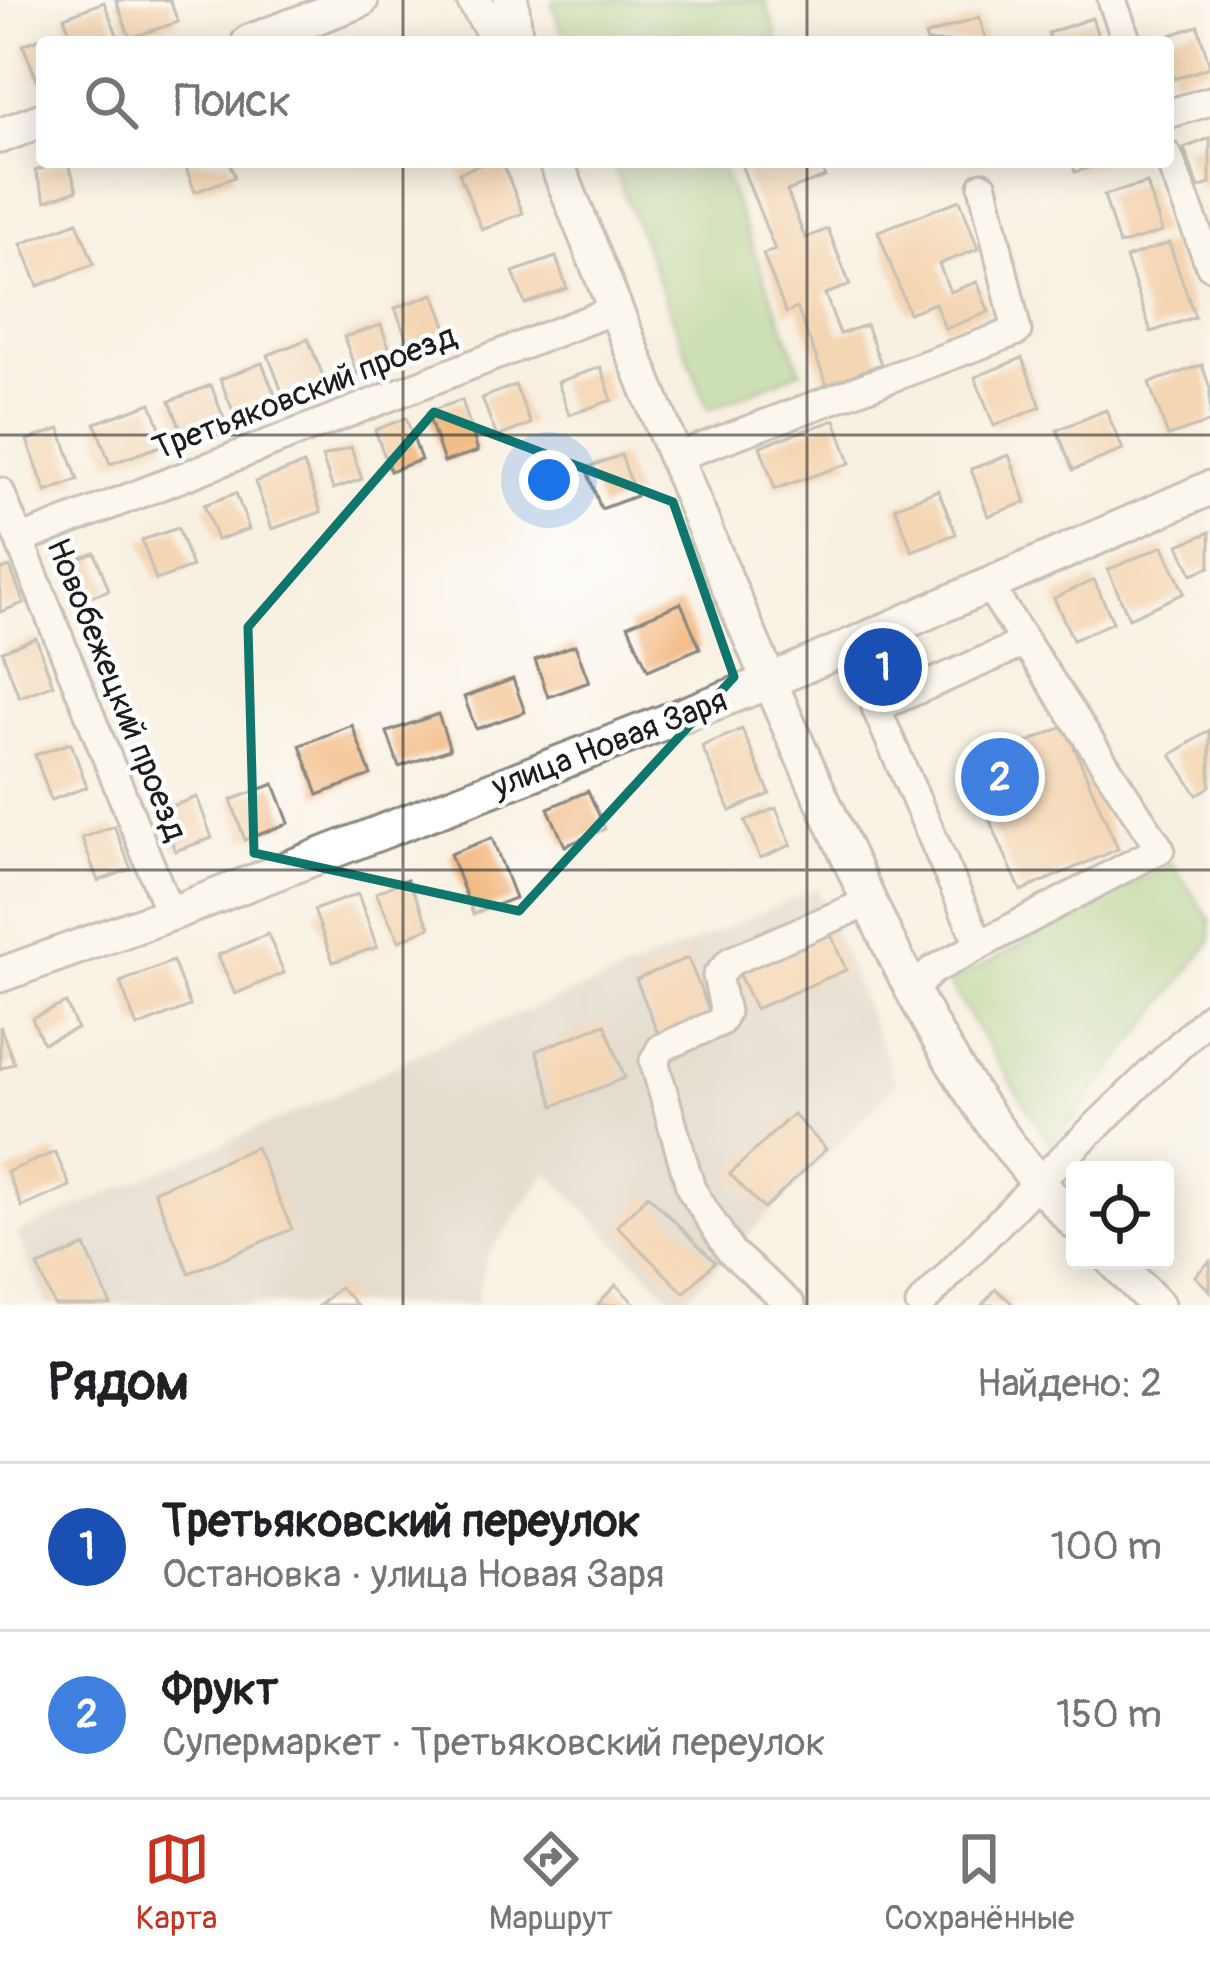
<!DOCTYPE html>
<html lang="ru">
<head>
<meta charset="utf-8">
<style>
	body { margin:0; font-family:Pangolin,sans-serif; background:#f6f6f6; color:#202124 }
	.controls { position:absolute; right:36px; bottom:36px; display:grid; overflow:hidden; border-radius:12px; box-shadow:0 6px 30px #0003 }
	.controls button { width:108px; height:108px; display:grid; place-items:center; padding:0; border:0; border-bottom:3px solid #e0e0e0; background:#fff; color:#202124; font:60px sans-serif }
	.you { position:absolute; left:549px; top:480px; width:42px; height:42px; margin:-30px; border:9px solid #fff; border-radius:50%; background:#1a73e8; box-shadow:0 0 0 18px #1a73e833 }
	.badge { display:grid; place-items:center; width:78px; height:78px; border-radius:50%; background:#c8321e; color:#fff; font-size:39px; font-weight:700 }
	.pin { position:absolute; translate:-50% -50%; border:6px solid #fff; box-shadow:0 3px 12px #0006 }
	.list { margin:0; padding:0; list-style:none }
	h2 { display:flex; justify-content:space-between; align-items:center; height:156px; margin:0; padding:0 48px; font-size:51px }
	h2 small { font-size:39px; font-weight:400; color:#757577 }
	.list li { display:grid; grid-template-columns:78px 1fr auto; gap:36px; align-items:center; box-sizing:border-box; height:168px; padding:0 48px; border-top:3px solid #e0e0e0 }
	.list b { display:block; font-size:45px; white-space:nowrap }
	.list p { margin:0; font-size:39px; white-space:nowrap; color:#757577 }
	.list em { font-size:39px; font-style:normal; color:#757577 }
	.icon { flex:none; width:66px; height:66px; fill:none; stroke:currentColor; stroke-width:2; stroke-linecap:round; stroke-linejoin:round }
	.map { position:relative; flex:none; width:1210px; height:1305px; overflow:hidden }
	.search { position:absolute; background:#fff; box-shadow:0 6px 30px #0003; left:36px; right:36px; top:36px; height:132px; display:flex; align-items:center; gap:30px; box-sizing:border-box; padding:0 42px; border-radius:12px; color:#757577; font-size:45px }
	.sheet { height:492px; background:#fff }
	nav { display:flex; justify-content:space-around; align-items:center; box-sizing:border-box; height:168px; border-top:3px solid #e0e0e0; background:#fff; font-size:33px; color:#757577 }
	nav a { display:grid; justify-items:center; gap:6px }
	nav .on { color:#c8321e }
	.map>svg:first-child { display:block }
</style>
</head>
<body>
<div class="map">
<svg width="1210" height="1305" viewBox="0 0 1210 1305">
	<rect width="100%" height="100%" fill="#fff"/>
	<filter id="ink" filterUnits="userSpaceOnUse"><feTurbulence type="fractalNoise" baseFrequency=".00833" numOctaves="2"/><feDisplacementMap in="SourceGraphic" scale="24" xChannelSelector="R" yChannelSelector="G"/><feConvolveMatrix kernelMatrix="1 2 1 2 8 2 1 2 1" color-interpolation-filters="sRGB"/></filter>
	<filter id="wash" filterUnits="userSpaceOnUse"><feTurbulence type="fractalNoise" baseFrequency=".004" numOctaves="4" result="noise"/><feDisplacementMap in="SourceGraphic" scale="48" xChannelSelector="R" yChannelSelector="G"/><feGaussianBlur stdDeviation="2.7" result="paint"/><feColorMatrix in="noise" values="0 0 0 0 0 0 0 0 0 0 0 0 0 0 0 0 0 1.4 0 .05"/><feComposite in="paint" operator="in"/></filter>
	<g filter="url(#wash)">
		<rect width="100%" height="100%" fill="#f8f0e1"/>
		<path fill="#cbc3b8" d="M817,888L897,1084L679,1305L548,1173L487,1256L475,1305H47L17,1233L343,1092L427,1049L631,970Z"/>
		<g fill="#9acb7b" stroke="#5b744c" stroke-width="3">
			<path d="M555,0H765L779,42H566L552,5Z"/>
			<path d="M612,162H719L801,371L709,410Z"/>
			<path d="M1171,862L1210,920V943L1052,1147L949,984Z"/>
		</g>
		<g id="blocks">
			<g fill="#f1b67a">
				<path d="M116,0H170L178,22L130,38Z"/>
				<path d="M104,2L120,42H74L64,17Z"/>
				<path d="M979,17L987,42H927L925,36Z"/>
				<path d="M1092,18L1100,42H1051L1048,33Z"/>
				<path d="M1198,26L1210,67L1174,79L1168,60V42H1162L1161,38Z"/>
				<path d="M59,31L63,42H42V78L37,80L23,45Z"/>
				<path d="M1210,138V184L1199,188L1184,148Z"/>
				<path d="M61,162H68L77,190L46,201L35,171Z"/>
				<path d="M184,162H229L235,177L195,192Z"/>
				<path d="M486,162H502L523,213L482,230L459,173Z"/>
				<path d="M756,162H819L825,177L787,191L805,238L828,229L850,285L825,294L840,334L866,325L881,364L827,385L797,308L786,313L763,254L775,250L742,167Z"/>
				<path d="M1072,162H1105V163L1075,172Z"/>
				<path d="M1147,183L1162,232L1119,245L1104,195Z"/>
				<path d="M960,200L978,249L939,264L950,292L977,282L989,312L945,329L935,303L909,313L878,231Z"/>
				<path d="M77,222L94,264L38,286L21,244Z"/>
				<path d="M1169,243L1195,317L1151,332L1126,258Z"/>
				<path d="M556,257L567,288L525,304L513,272Z"/>
				<path d="M434,294L451,339L412,353L395,308Z"/>
				<path d="M381,325L394,361L357,374L344,337Z"/>
				<path d="M308,339L325,381L284,397L268,355Z"/>
				<path d="M1022,358L1041,407L994,426L975,377Z"/>
				<path d="M262,363L277,400L235,416L220,379Z"/>
				<path d="M1202,365L1210,388V422L1168,436L1149,383Z"/>
				<path d="M601,367L612,400L569,415L558,382Z"/>
				<path d="M211,385L224,419L183,435L170,401Z"/>
				<path d="M515,385L531,424L497,437L482,398Z"/>
				<path d="M462,400L478,451L444,462L427,412Z"/>
				<path d="M151,403L166,444L110,464L95,423Z"/>
				<path d="M1106,410L1123,450L1073,470L1057,430Z"/>
				<path d="M406,418L421,460L390,471L375,430Z"/>
				<path d="M835,420L850,463L775,489L760,446Z"/>
				<path d="M60,429L78,480L46,492L27,440Z"/>
				<path d="M351,447L362,479L333,489L322,457Z"/>
				<path d="M621,455L636,496L601,509L586,468Z"/>
				<path d="M1009,455L1026,502L988,516L971,469Z"/>
				<path d="M304,464L321,512L272,529L255,482Z"/>
				<path d="M938,490L956,534L912,551L895,507Z"/>
				<path d="M236,493L249,529L217,540L204,505Z"/>
				<path d="M178,528L192,567L156,580L142,540Z"/>
				<path d="M1210,532V567L1192,574L1179,545Z"/>
				<path d="M1163,546L1184,593L1129,618L1108,570Z"/>
				<path d="M95,553L109,590L84,599L70,562Z"/>
				<path d="M10,567L24,603L0,612V570Z"/>
				<path d="M1094,580L1113,622L1073,640L1054,598Z"/>
				<path d="M681,603L700,648L648,670L628,625Z"/>
				<path d="M36,638L53,685L19,697L2,651Z"/>
				<path d="M575,645L589,682L548,697L535,660Z"/>
				<path d="M513,679L525,712L476,729L464,697Z"/>
				<path d="M438,714L450,749L399,767L387,732Z"/>
				<path d="M352,725L371,775L318,795L300,745Z"/>
				<path d="M1065,726L1118,849L1021,891L967,769Z"/>
				<path d="M742,729L770,794L730,811L702,746Z"/>
				<path d="M1210,730V786L1197,795L1171,755Z"/>
				<path d="M71,743L87,787L51,800L35,755Z"/>
				<path d="M274,784L289,823L245,840L231,800Z"/>
				<path d="M588,791L605,829L565,846L548,808Z"/>
				<path d="M197,797L212,838L175,851L161,810Z"/>
				<path d="M776,808L791,845L760,858L745,821Z"/>
				<path d="M114,826L131,869L98,881L82,838Z"/>
				<path d="M492,838L515,898L473,914L450,854Z"/>
				<path d="M407,879L430,927L399,941L376,893Z"/>
				<path d="M358,894L377,947L333,962L314,910Z"/>
				<path d="M828,928L846,970L755,1009L736,968Z"/>
				<path d="M268,934L284,973L235,994L218,955Z"/>
				<path d="M688,958L712,1018L660,1039L636,979Z"/>
				<path d="M173,961L190,1006L137,1027L120,982Z"/>
				<path d="M66,1003L77,1029L43,1043L32,1018Z"/>
				<path d="M605,1024L625,1078L554,1106L536,1051Z"/>
				<path d="M0,1026L14,1063L0,1069Z"/>
				<path d="M793,1114L826,1149L764,1209L730,1174Z"/>
				<path d="M256,1147L292,1229L189,1273L154,1191Z"/>
				<path d="M55,1152L70,1186L22,1207L7,1172Z"/>
				<path d="M648,1195L715,1262L684,1293L617,1226Z"/>
				<path d="M85,1246L111,1305H54L38,1266Z"/>
				<path d="M1210,1261V1291L1195,1276Z"/>
				<path d="M616,1285L636,1305H597Z"/>
				<path d="M340,1287L357,1305H320Z"/>
				<path d="M996,1289L1014,1305H982Z"/>
			</g>
		</g>
	</g>
	<g filter="url(#ink)">
		<use href="#blocks" fill-opacity="0" stroke="#8a867e" stroke-width="3"/>
		<g fill="none" stroke-linecap="round" stroke-linejoin="round">
			<g stroke="#8a867e" stroke-width="33">
				<g id="minor">
					<path d="M1112,0L1127,42"/>
					<path d="M1168,114L1210,101"/>
					<path d="M1168,156L1210,265"/>
					<path d="M676,457L1017,331L983,186"/>
					<path d="M0,492L170,914"/>
					<path d="M20,540L616,309"/>
					<path d="M979,944L876,708L1024,643"/>
					<path d="M911,991L933,970L1160,849L988,585"/>
					<path d="M791,1305L731,1252L691,1189L654,1061L661,1048L720,1022L725,1012L717,976L731,961L869,902"/>
					<path d="M920,1305L1037,1183L1210,1016"/>
				</g>
			</g>
			<g stroke="#8a867e" stroke-width="39">
				<g id="major">
					<path d="M474,0L500,42"/>
					<path d="M511,0L516,42"/>
					<path d="M249,42L361,0"/>
					<path d="M0,136L42,120"/>
					<path d="M556,162C644,379 729,598 827,810C897,962 955,1100 1075,1222"/>
					<path d="M0,975L170,914L768,682L1210,488"/>
					<path d="M1113,1260L1157,1305"/>
				</g>
			</g>
			<use href="#minor" stroke="#fff" stroke-width="27"/>
			<use href="#major" stroke="#fff" stroke-width="33"/>
		</g>
	</g>
	<path d="M0 0H1210V1305H0ZM434,412L673,502L734,677L519,911L254,853L248,627Z" fill="#f8f0e1" fill-opacity=".55" fill-rule="evenodd"/>
	<path fill="none" stroke="#0f766e" stroke-width="9" stroke-linejoin="round" d="M434,412L673,502L734,677L519,911L254,853L248,627Z"/>
	<path fill="none" stroke="#1c1c1c" stroke-width="3" stroke-opacity="0.55" d="M403,0V42M807,0V42M403,162V1305M807,162V1305M0,435H1210M0,870H1210"/>
	<g text-anchor="middle" stroke-width="9" stroke-linejoin="round" paint-order="stroke">
		<g font-size="33" fill="#1c1c1c" stroke="#fff">
			<text transform="translate(304 391) rotate(-21)" y="12">Третьяковский проезд</text>
			<text transform="translate(118 689) rotate(68)" y="12">Новобежецкий проезд</text>
			<text transform="translate(609 742) rotate(-21)" y="12">улица Новая Заря</text>
		</g>
	</g>
</svg>
<div class="controls">
<button><svg class="icon" aria-label="locate" viewBox="0 0 24 24"><circle cx="12" cy="12" r="6"/><path d="M12 2v4M12 18v4M2 12h4M18 12h4"/></svg></button>
</div>
<div class="you"></div>
<div class="pin badge" style="left:883px;top:667px;background:#1a4fb4">1</div>
<div class="pin badge" style="left:1000px;top:777px;background:#3f7fe0">2</div>
<div class="search"><svg class="icon" aria-label="search" viewBox="0 0 24 24"><circle cx="10" cy="10" r="6"/><path d="M15 15l6 6"/></svg>Поиск</div>
</div>
<section class="sheet">
<h2>Рядом<small>Найдено: 2</small></h2>
<ul class="list">
<li><span class="badge" style="background:#1a4fb4">1</span><div><b>Третьяковский переулок</b><p>Остановка · улица Новая Заря</p></div><em>100 m</em></li>
<li><span class="badge" style="background:#3f7fe0">2</span><div><b>Фрукт</b><p>Супермаркет · Третьяковский переулок</p></div><em>150 m</em></li>
</ul>
</section>
<nav>
<a class="on"><svg class="icon" aria-label="map" viewBox="0 0 24 24"><path d="M3 6l6-2 6 2 6-2v14l-6 2-6-2-6 2zM9 4v14M15 6v14"/></svg>Карта</a>
<a><svg class="icon" aria-label="directions" viewBox="0 0 24 24"><path d="M12 3l9 9-9 9-9-9zM9 14v-3h6M13 9l2 2-2 2"/></svg>Маршрут</a>
<a><svg class="icon" aria-label="saved" viewBox="0 0 24 24"><path d="M7 4h10v16l-5-4-5 4z"/></svg>Сохранённые</a>
</nav>
</body>
</html>
